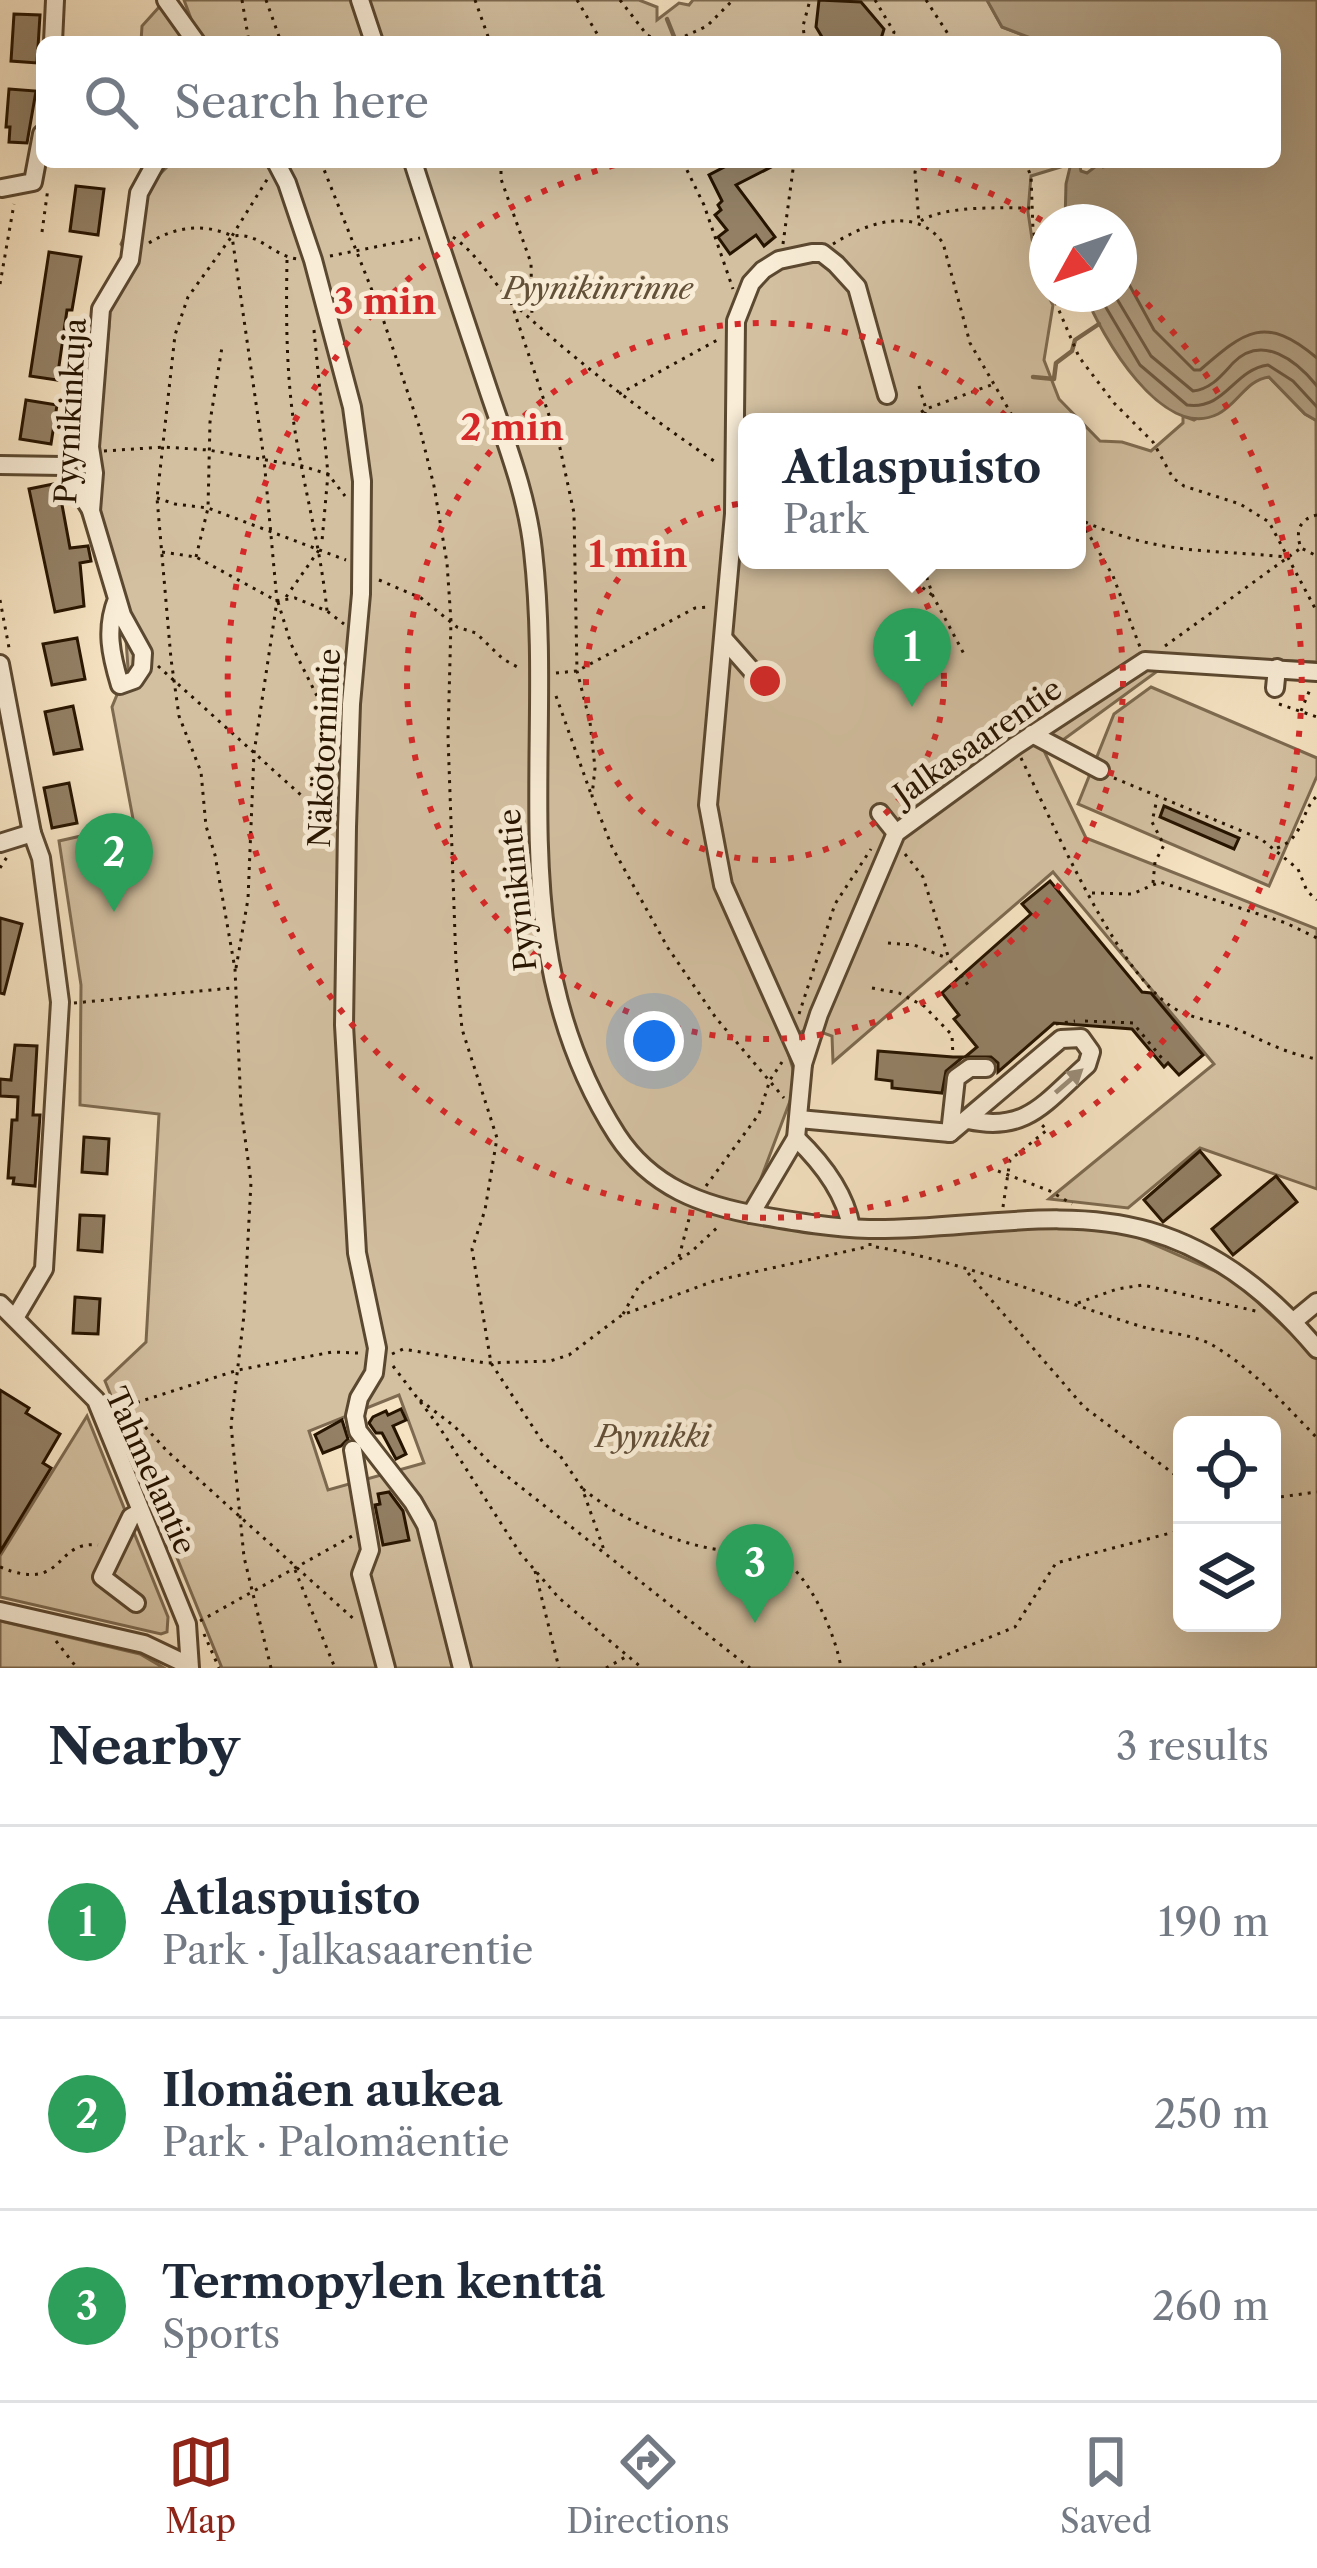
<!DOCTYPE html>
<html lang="en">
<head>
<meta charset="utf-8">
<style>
	body { margin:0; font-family:"Libre Caslon Text",serif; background:#f6f6f7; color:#1f2937 }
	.controls { position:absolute; right:36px; bottom:36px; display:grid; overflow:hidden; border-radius:18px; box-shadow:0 12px 48px #0002 }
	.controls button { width:108px; height:108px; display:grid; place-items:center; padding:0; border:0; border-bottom:3px solid #e0e1e3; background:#fff; color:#1f2937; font:60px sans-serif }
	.compass { position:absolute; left:1029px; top:204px; width:108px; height:108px; border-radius:50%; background:#fff; box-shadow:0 12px 48px #0002; rotate:230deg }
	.you { position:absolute; left:654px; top:1041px; width:42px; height:42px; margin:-30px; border:9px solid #fff; border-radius:50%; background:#1a73e8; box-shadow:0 0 0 18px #1a73e833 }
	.badge { display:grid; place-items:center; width:78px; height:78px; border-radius:50%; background:#8f2418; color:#fff; font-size:39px; font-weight:700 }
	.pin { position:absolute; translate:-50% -99px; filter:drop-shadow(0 3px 6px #0008) }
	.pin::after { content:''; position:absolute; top:63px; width:42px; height:36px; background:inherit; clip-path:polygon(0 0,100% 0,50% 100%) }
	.popup { position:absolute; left:738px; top:413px; width:348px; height:156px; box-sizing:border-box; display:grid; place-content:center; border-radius:18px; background:#fff; filter:drop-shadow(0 3px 9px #0005); font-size:39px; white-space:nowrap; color:#747a83 }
	.popup b { font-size:45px; color:#1f2937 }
	.popup::after { content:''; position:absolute; left:50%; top:100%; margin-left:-24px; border:24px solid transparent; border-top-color:#fff }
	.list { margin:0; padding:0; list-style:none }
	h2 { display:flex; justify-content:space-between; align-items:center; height:156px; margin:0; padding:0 48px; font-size:51px }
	h2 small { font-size:39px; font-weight:400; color:#747a83 }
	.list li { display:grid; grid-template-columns:78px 1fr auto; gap:36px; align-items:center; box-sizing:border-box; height:192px; padding:0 48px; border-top:3px solid #e0e1e3 }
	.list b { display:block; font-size:45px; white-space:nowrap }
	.list p { margin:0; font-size:39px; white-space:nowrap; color:#747a83 }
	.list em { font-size:39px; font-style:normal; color:#747a83 }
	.icon { flex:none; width:66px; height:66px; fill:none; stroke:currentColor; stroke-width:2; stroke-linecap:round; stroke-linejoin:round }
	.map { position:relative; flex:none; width:1317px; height:1668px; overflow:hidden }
	.search { position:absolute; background:#fff; box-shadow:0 12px 48px #0002; left:36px; right:36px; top:36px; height:132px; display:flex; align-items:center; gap:30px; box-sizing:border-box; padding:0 42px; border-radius:18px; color:#747a83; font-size:45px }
	.sheet { height:732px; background:#fff }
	nav { display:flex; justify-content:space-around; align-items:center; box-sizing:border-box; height:168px; border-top:3px solid #e0e1e3; background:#fff; font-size:33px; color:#747a83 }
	nav a { display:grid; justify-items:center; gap:6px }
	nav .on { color:#8f2418 }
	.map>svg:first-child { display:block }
</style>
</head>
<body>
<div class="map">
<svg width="1317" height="1668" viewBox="0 0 1317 1668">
	<rect width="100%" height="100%" fill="#f6e3c2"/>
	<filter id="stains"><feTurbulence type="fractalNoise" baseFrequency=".00167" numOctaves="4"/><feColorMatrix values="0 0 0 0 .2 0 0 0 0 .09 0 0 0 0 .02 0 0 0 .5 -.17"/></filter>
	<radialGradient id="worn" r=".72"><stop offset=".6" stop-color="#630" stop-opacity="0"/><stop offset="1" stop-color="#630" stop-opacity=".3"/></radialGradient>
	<g fill="#d3c0a1" stroke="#7d6a50" stroke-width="3" fill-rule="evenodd">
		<path d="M184,0H639L657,7V20L679,3L689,5L693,0H987L1002,27L1041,42H206L193,24Z"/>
		<path d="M161,5L187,42H141L142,26Z"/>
		<path d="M172,162H1077L1031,176L1028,212L1032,239L1044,288L1053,305L1044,360L1059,399L1100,441L1122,442L1151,451L1183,423V416L1194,420L1246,389L1255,379L1269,377L1305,414L1316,420L1317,662L1178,656L1045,753L1086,838L1317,929V1189L1200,1148L1128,1208L1049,1199L1214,1064L1053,872L833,1062L832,1036L810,1028L784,1039L793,1069V1093L745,1221L873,1236L1028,1222L1123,1231L1233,1279L1317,1358V1668H222L105,1381L146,1342L159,1114L80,1105L81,985L59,841L134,824L112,707L128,668L123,597L99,515L90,449L102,402L109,326L107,304L134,264L121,244L146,188ZM747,422H1077V560H747ZM399,1395L424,1463L328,1490L309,1431ZM1182,1425H1272V1623H1182Z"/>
		<path d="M1151,687L1317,758V776L1269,886L1078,804L1114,714Z"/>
		<path d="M87,1416L168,1617L167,1632L161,1634L0,1597V1556Z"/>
		<path d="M0,1621L140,1654L164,1668H0Z"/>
	</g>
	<path fill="#b09d80" stroke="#79664d" stroke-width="3" d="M987,0H1317V421L1305,414L1269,377C1246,380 1238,404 1218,414C1162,442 1101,335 1085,294H1119V222H1065L1066,184L1071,163L1079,162L1081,171L1087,173L1100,163L1103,167L1119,162H1275V42H1041L1002,27Z"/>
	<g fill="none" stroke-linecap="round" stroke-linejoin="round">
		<g stroke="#6c5840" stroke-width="3">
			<path d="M1119,266L1154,330L1194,370H1200C1245,331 1265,314 1317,358"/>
			<path d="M1098,294L1140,365L1187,405C1226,410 1233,370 1268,365L1293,381L1317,407"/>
			<path d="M1114,294L1151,356L1193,391C1211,389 1221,376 1233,363C1262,333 1297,361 1317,386"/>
		</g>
		<g stroke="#79664d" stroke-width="4.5">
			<path d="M667,19L675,39"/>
			<path d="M1033,377L1054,379L1056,363L1072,351L1075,340L1099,324"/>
		</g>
	</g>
	<g fill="#938065" stroke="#271400" stroke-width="3">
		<path d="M819,0L861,2L884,29L880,42H825L816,27Z"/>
		<path d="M14,14L40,15L37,63L11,61Z"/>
		<path d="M9,89L36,91L27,143L9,142L10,127H6Z"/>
		<path d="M734,162H781L736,185L775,237L764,246L756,235L730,254L718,237L727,230L715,215L721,210L718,205L722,201L709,175Z"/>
		<path d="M76,186L104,189L98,235L70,231Z"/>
		<path d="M49,252L81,257L72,310H67L57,380L30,376Z"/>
		<path d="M26,400L57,405L51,444L20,439Z"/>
		<path d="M58,483L70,548L88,546L91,561L80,563L84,606L55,612L29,489Z"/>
		<path d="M77,638L85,679L52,685L43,644Z"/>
		<path d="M73,706L82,749L54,754L45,712Z"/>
		<path d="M69,783L77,823L52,828L44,788Z"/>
		<path d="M1164,806L1239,838L1234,849L1160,817Z"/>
		<path d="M1050,881L1142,992L1151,993L1203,1055L1179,1075L1168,1063L1164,1067L1132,1029L1054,1023L998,1072V1063L991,1057H965L977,1047L954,1019L959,1015L942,993L1031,914L1022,904Z"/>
		<path d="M0,918L22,924L4,994L0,993Z"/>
		<path d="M15,1045L37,1046L33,1115H40L35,1186L13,1184L14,1178H8L12,1120H17L18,1097L0,1096V1079L11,1080Z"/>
		<path d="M878,1051L953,1057H963L946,1071L942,1093L892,1088V1081L876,1079Z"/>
		<path d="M84,1137L109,1139L107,1174L82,1172Z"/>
		<path d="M1200,1151L1220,1175L1163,1222L1144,1200Z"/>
		<path d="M1276,1176L1297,1202L1233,1255L1212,1229Z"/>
		<path d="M80,1215L104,1216L102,1252L78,1250Z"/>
		<path d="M75,1297L100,1299L98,1334L73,1333Z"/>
		<path d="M0,1390L29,1408L26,1413L60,1434L43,1463L51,1468L0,1552Z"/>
		<path d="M401,1409L406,1420L393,1426L406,1454L396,1459L382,1433H376L369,1423L373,1417L386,1411L388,1415Z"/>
		<path d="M342,1420L348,1439L341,1446L323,1453L315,1435Z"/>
		<path d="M389,1492L403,1511L409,1540L383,1545L375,1505L380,1504L378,1494Z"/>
	</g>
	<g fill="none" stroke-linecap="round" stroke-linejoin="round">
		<g stroke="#5b4830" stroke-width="22">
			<g id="minor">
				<path d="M166,0L196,42"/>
				<path d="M360,0L374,42"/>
				<path d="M53,42L55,0"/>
				<path d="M276,162L287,183L313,260L352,407L362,481L361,594L351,704L347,827L344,1025L357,1253L377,1348L374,1373L359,1398L355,1416L358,1431L413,1502L426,1525L462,1668"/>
				<path d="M413,162C437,237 462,311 487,386C505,440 527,494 533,551C556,752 498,950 617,1135C651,1187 702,1206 762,1216C797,1222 833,1228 869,1229C961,1231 1059,1205 1149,1231C1218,1251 1272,1295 1317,1349"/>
				<path d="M2,188L33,182L42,134"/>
				<path d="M90,447L63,466L91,510"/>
				<path d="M0,465L63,466"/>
				<path d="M117,599C105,629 111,655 120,685L134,680L142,668L143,653L122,615L91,511L94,473L90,447L101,309L130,260L139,193L156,162"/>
				<path d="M724,639L761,681"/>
				<path d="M0,664L32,833L41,858L60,1002L44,1269L15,1318"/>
				<path d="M1275,688L1277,668"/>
				<path d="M1032,734L1100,770"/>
				<path d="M880,813L896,833"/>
				<path d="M0,843L32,833"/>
				<path d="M803,1064L723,885L708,805L734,514L736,321L751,283L763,270L779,260L812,253H822L836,264L857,287L887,395"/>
				<path d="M799,1119L950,1133L1061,1039L1081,1038L1091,1052L1087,1065C1045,1102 1027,1133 968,1120"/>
				<path d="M950,1133L956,1078L970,1068H986"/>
				<path d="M796,1138C821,1162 845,1193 851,1227"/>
				<path d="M751,1214L796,1138L803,1064L819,1014L896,833L1015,746L1145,661L1317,672"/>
				<path d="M0,1304L96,1400L187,1624L190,1668"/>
				<path d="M1294,1321L1317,1302"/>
				<path d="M353,1450L370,1550L361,1574L386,1668"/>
				<path d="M136,1603L102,1577L131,1517L140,1512"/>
				<path d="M0,1611L144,1644L186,1664"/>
			</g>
		</g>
		<g stroke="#271400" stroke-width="3" stroke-dasharray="3 6" stroke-linecap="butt">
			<path d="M242,0L249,42"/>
			<path d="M266,0L281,42"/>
			<path d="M475,0L490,42"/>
			<path d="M577,0L602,42"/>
			<path d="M620,0L647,35L663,42"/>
			<path d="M875,0L894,32L891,42"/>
			<path d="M926,0L952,40L958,42"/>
			<path d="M685,36L707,26L733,0"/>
			<path d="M670,42L685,36L688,42"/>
			<path d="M805,42L803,26L810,0"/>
			<path d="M321,162L381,313L420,429L434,486L447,563L451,621L448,737L456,963L462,1029L497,1138L485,1210L472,1249L491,1363L544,1444L559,1454L582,1488L604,1550"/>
			<path d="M501,162V179L531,263L532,317"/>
			<path d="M683,162L704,205L733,289"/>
			<path d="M918,162L915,172L919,222C944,205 1000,208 1031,208"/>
			<path d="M1025,162L1031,176L1033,230L1047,280"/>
			<path d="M42,232L48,188"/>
			<path d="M453,237C480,256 492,283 516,306C582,366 644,413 717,463"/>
			<path d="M149,243C174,227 203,223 230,235"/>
			<path d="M783,244L794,162"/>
			<path d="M833,244C866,223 916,205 943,243L970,343L1016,422"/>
			<path d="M330,256L420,238"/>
			<path d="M287,260C286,318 286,379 296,437C306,496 321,551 327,611"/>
			<path d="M0,284L14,204"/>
			<path d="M1052,294L1079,357L1114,403L1153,442L1173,478L1184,486L1240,504L1269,522L1317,612"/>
			<path d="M511,302L560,448L574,513L577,671L590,722L595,768L592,796L612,847L668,948L716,1018L784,1098"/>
			<path d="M314,330L328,474L322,541"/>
			<path d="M919,386L926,409L923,422"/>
			<path d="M619,394L721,338"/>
			<path d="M906,422L926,409L991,385"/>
			<path d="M104,451L164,447L208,450L302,466L328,474L345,496"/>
			<path d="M157,498L175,504L208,508L346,560"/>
			<path d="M1077,514L1113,576L1140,647"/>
			<path d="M1317,515C1299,519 1295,532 1301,548L1317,556"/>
			<path d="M1085,522C1161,555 1207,549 1286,557"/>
			<path d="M162,552L196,557L277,601L295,598L327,611L344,624"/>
			<path d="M196,557L208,508L210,422L222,347"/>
			<path d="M887,560L932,595"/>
			<path d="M921,560L933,596L964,654"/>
			<path d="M379,580L421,598L457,627L476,633L503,659L521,669"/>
			<path d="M286,597L319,550"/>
			<path d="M0,600L10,653"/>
			<path d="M278,602L291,644L334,730"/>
			<path d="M1165,646L1301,548"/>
			<path d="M158,666L333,824"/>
			<path d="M556,673L577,671L695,608L711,607"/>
			<path d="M556,696L591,794"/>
			<path d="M1279,704L1317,717"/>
			<path d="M1301,711L1311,687"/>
			<path d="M1021,758C1052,821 1114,966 1169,1005C1188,1019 1217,1021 1239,1030C1266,1042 1287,1054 1317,1059"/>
			<path d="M1114,778L1261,839L1298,869L1307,891L1317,900"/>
			<path d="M1277,848C1305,838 1300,811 1317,796"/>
			<path d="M905,854L923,877L949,959L968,985"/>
			<path d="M0,868L7,857"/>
			<path d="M1153,883L1155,862L1164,845L1152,822L1157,799"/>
			<path d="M1092,893L1132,894L1160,882L1286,923L1317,938"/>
			<path d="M888,943L914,945L947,958"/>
			<path d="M236,968L248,899L254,753L277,601L264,459L232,236L268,178"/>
			<path d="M872,988L899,993L924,1006L952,1035L953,1057"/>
			<path d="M74,1003L232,988"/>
			<path d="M799,1014L835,904L871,849"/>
			<path d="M1085,1021L1133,1023L1165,1062"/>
			<path d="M1056,1024L1075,1021"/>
			<path d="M998,1171L1050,1191L1072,1204"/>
			<path d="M706,1186L759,1114L770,1080L782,1062"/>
			<path d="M1003,1207L1010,1160L1047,1130L1041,1124"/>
			<path d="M870,1243V1246C965,1261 1051,1299 1143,1327C1165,1333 1194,1334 1214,1346C1254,1370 1285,1405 1317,1438"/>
			<path d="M679,1257L690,1215"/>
			<path d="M968,1273L1084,1407L1182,1480"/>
			<path d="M1078,1303L1117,1289L1143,1285L1260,1312"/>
			<path d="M623,1314L640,1284L691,1252L720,1225"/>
			<path d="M392,1354L403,1349L486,1363L550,1361L569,1355L622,1315L714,1281L866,1247"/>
			<path d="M393,1366L438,1425L520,1553L559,1598L642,1668"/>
			<path d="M114,1396L126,1406L238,1370L332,1352L358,1353"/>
			<path d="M420,1400L454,1426L489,1462L750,1668"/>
			<path d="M127,1407L167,1451L356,1621"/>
			<path d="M583,1489C620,1519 673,1543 720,1550C737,1553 761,1549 777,1556C809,1572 836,1635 841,1668"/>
			<path d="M1272,1498L1317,1492"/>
			<path d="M0,1567C66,1594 53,1540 98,1545"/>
			<path d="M295,1570L335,1668"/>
			<path d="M535,1571L559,1668"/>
			<path d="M200,1621L354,1535"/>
			<path d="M204,1634L219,1668"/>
			<path d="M56,1641L77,1668"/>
			<path d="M271,1668L244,1557L231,1425L244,1315L251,1182L241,1108L235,969L215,855L206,826L201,772L179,716L171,659L157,498L175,335L188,297L232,236C260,232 271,255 297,259"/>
			<path d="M606,1668L629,1655"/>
			<path d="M914,1668L1015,1627L1056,1563L1182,1530"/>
		</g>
		<use href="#minor" stroke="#f9edd7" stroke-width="16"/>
	</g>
	<defs><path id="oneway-solid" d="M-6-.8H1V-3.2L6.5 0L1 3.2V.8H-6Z" transform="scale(3)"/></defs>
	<use fill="#9a8b76" href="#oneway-solid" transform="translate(1069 1081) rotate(-41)"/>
	<g fill="none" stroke="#d62828" stroke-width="6" stroke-dasharray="6 12">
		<circle cx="765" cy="681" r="179"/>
		<circle cx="765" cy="681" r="358"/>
		<path d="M904 162A537 537 0 0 1 1046 223M1121 279A537 537 0 1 1 626 162"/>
	</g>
	<g text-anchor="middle" stroke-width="10" stroke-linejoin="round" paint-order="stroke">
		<g font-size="30" font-style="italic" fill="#635038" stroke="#f9edd7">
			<text x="598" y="299">Pyynikinrinne</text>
			<text x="653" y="1447">Pyynikki</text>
		</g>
		<g font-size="30" fill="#271400" stroke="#f9edd7">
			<text transform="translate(71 411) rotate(-87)" y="10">Pyynikinkuja</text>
			<text transform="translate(978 742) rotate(-35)" y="10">Jalkasaarentie</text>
			<text transform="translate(325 748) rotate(-87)" y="10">Näkötornintie</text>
			<text transform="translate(518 890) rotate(-96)" y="10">Pyynikintie</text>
			<text transform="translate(150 1471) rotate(66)" y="10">Tahmelantie</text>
		</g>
	</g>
	<circle cx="765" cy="681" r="18" fill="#d62828" stroke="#f9edd7" stroke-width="6"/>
	<g font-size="36" text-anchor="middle" font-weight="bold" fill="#d62828" stroke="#f9edd7" stroke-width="10" stroke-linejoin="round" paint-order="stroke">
		<text x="385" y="314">3 min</text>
		<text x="512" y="440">2 min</text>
		<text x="638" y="567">1 min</text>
	</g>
	<rect width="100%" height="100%" filter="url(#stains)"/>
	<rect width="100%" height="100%" fill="url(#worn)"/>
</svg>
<div class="controls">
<button><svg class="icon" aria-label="locate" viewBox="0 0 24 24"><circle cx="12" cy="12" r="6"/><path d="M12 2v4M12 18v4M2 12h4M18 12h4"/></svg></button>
<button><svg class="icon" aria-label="layers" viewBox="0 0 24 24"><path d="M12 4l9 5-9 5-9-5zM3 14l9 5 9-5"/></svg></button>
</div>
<svg class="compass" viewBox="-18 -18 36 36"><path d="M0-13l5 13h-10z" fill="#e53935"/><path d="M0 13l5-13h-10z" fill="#747a83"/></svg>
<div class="you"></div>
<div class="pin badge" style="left:912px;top:707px;background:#2e9e5b">1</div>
<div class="popup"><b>Atlaspuisto</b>Park</div>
<div class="pin badge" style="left:114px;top:912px;background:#2e9e5b">2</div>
<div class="pin badge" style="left:755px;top:1623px;background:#2e9e5b">3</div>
<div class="search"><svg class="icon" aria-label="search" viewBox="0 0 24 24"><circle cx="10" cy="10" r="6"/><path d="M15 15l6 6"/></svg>Search here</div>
</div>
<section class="sheet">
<h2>Nearby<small>3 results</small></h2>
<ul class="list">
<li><span class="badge" style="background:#2e9e5b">1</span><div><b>Atlaspuisto</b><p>Park · Jalkasaarentie</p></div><em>190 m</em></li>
<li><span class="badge" style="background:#2e9e5b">2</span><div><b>Ilomäen aukea</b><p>Park · Palomäentie</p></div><em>250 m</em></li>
<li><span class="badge" style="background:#2e9e5b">3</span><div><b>Termopylen kenttä</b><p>Sports</p></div><em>260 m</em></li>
</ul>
</section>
<nav>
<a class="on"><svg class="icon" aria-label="map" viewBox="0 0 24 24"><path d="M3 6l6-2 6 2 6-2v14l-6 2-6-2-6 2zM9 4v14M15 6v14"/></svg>Map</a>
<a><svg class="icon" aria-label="directions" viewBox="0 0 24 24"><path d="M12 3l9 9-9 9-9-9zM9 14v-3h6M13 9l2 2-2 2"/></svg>Directions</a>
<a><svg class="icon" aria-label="saved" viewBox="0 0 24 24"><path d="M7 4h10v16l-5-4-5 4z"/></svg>Saved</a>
</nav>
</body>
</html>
